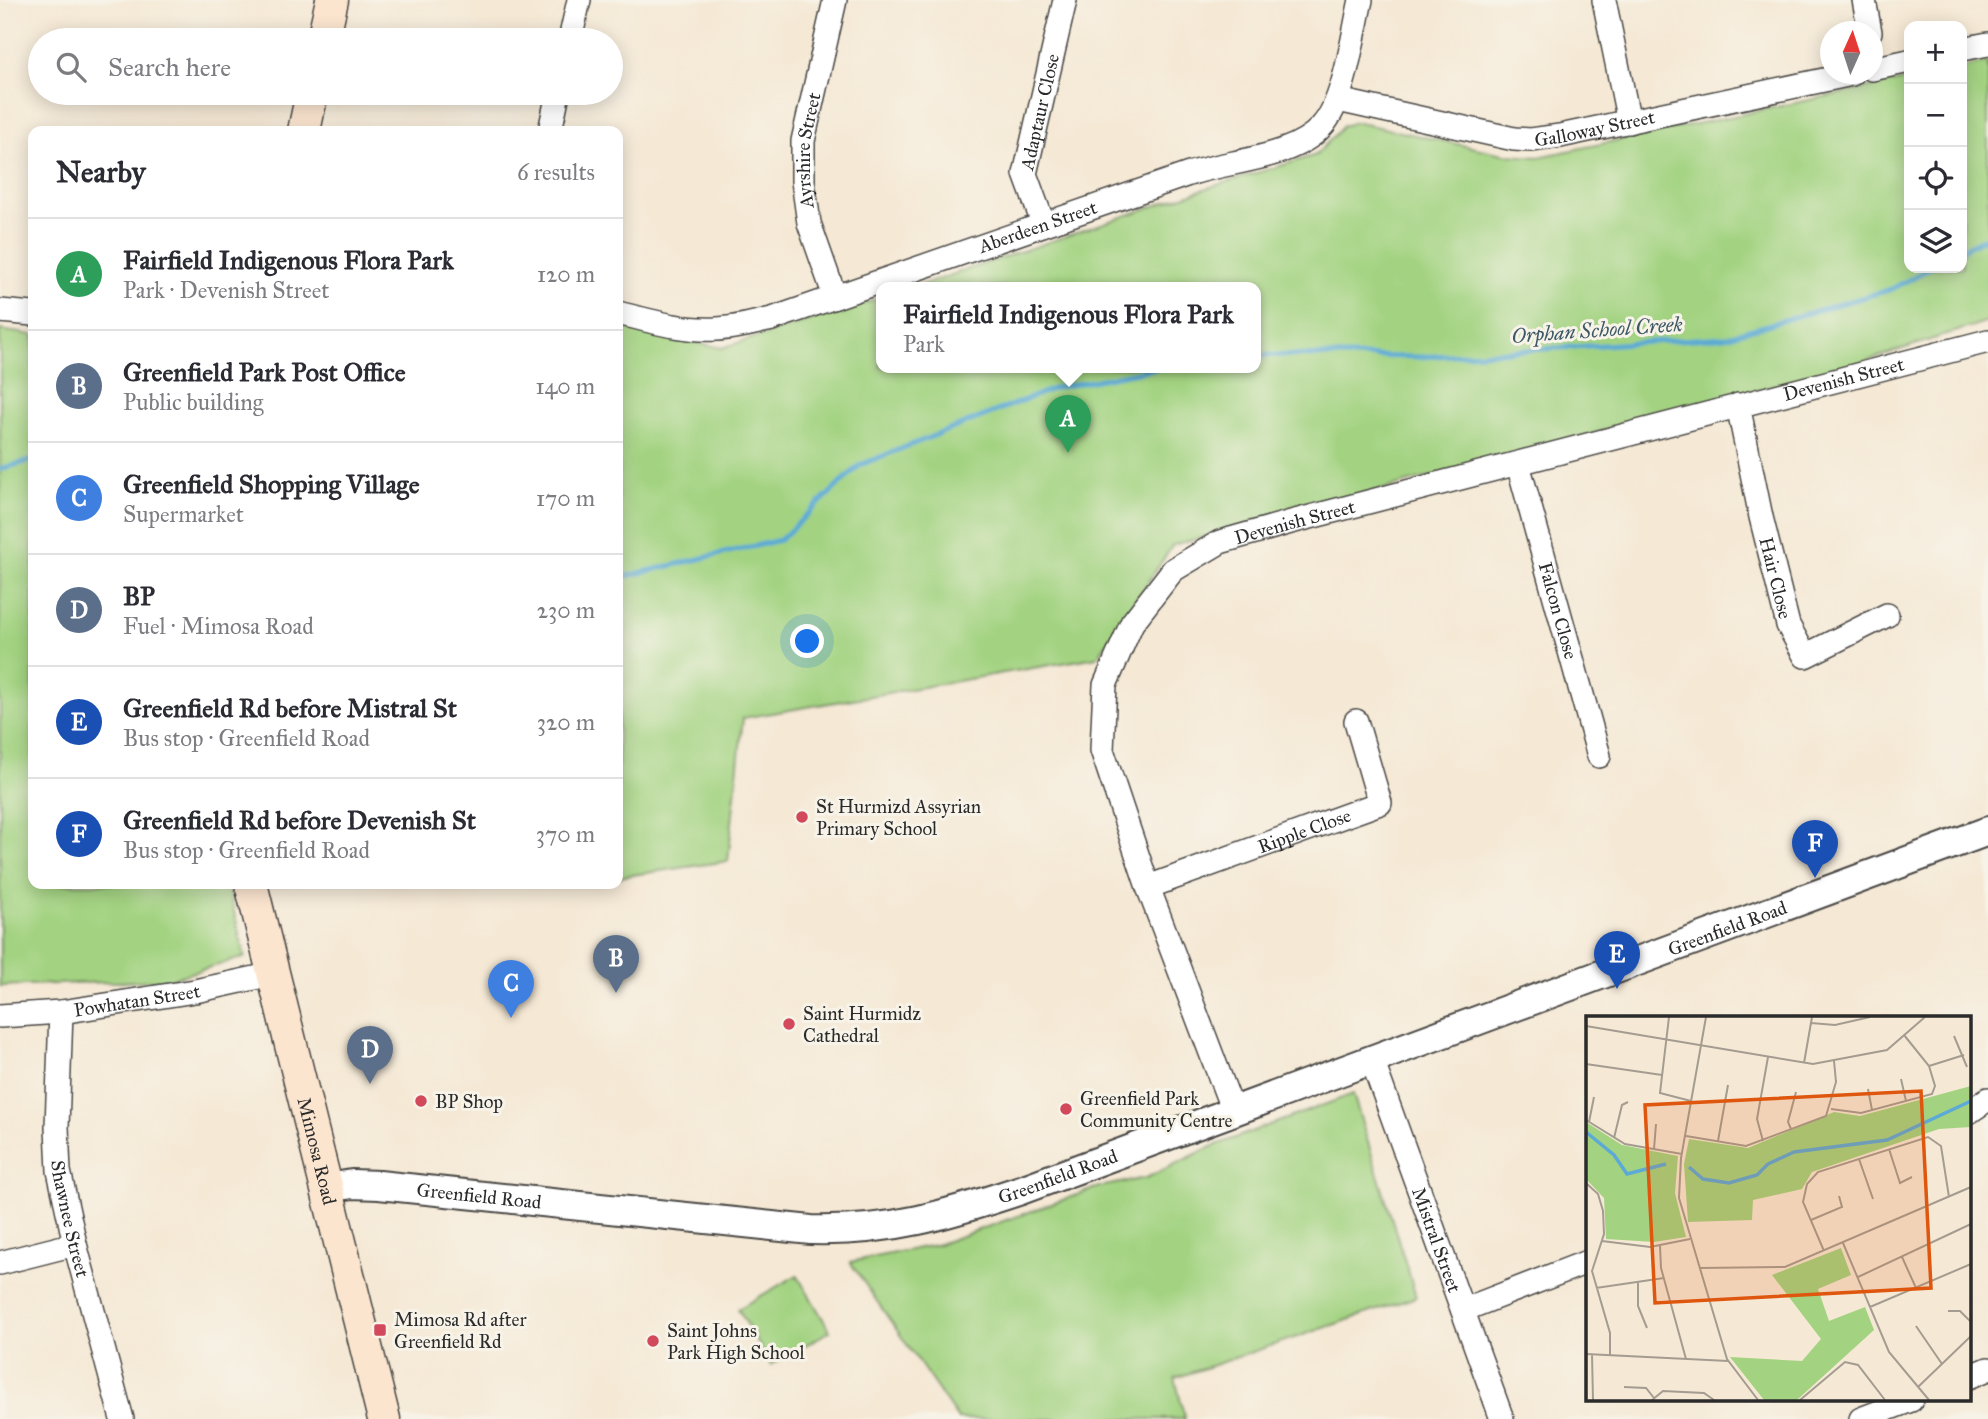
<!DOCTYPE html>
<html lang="en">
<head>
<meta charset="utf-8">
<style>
	body { margin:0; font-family:"IM FELL Great Primer",serif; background:#f7f7f7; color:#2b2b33 }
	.controls { position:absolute; right:21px; top:21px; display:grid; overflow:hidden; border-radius:14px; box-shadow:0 4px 18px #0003 }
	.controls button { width:63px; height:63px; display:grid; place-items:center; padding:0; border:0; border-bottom:2px solid #e1e1e2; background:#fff; color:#2b2b33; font:35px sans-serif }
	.compass { position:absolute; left:1820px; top:21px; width:63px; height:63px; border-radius:50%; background:#fff; box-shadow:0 4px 18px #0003; rotate:3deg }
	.you { position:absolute; left:808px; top:642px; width:24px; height:24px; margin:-18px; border:5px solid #fff; border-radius:50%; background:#1a73e8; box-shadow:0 0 0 10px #1a73e833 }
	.badge { display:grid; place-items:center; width:46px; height:46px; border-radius:50%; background:#d1495b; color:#fff; font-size:23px; font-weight:700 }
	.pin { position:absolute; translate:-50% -58px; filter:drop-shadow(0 2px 4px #0008) }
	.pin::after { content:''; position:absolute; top:37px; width:24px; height:21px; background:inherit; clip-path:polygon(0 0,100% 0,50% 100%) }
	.popup { position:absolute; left:876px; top:282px; width:385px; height:91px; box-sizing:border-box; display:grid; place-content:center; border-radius:14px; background:#fff; filter:drop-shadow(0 2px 5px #0005); font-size:23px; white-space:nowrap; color:#7c7c81 }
	.popup b { font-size:26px; color:#2b2b33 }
	.popup::after { content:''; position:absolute; left:50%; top:100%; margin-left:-14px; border:14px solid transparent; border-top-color:#fff }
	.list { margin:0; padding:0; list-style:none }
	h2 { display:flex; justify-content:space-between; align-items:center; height:91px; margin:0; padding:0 28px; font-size:30px }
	h2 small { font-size:23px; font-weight:400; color:#7c7c81 }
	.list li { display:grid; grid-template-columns:46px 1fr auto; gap:21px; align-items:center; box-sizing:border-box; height:112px; padding:0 28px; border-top:2px solid #e1e1e2 }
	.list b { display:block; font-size:26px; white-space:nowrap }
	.list p { margin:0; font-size:23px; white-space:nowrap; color:#7c7c81 }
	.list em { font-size:23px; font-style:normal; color:#7c7c81 }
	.icon { flex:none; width:38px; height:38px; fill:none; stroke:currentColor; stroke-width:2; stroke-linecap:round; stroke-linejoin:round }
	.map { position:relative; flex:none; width:1988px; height:1419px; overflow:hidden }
	.search { position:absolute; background:#fff; box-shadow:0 4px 18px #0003; left:28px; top:28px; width:595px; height:77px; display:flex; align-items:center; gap:18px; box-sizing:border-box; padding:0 24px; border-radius:38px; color:#7c7c81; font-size:26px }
	.panel { position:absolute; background:#fff; box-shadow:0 4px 18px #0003; left:28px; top:126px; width:595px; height:763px; border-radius:14px }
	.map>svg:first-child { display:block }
</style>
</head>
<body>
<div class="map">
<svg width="1988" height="1419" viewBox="0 0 1988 1419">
	<rect width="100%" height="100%" fill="#f7f3e8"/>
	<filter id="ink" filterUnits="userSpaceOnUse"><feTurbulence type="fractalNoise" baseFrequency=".0143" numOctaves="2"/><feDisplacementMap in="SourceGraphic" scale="14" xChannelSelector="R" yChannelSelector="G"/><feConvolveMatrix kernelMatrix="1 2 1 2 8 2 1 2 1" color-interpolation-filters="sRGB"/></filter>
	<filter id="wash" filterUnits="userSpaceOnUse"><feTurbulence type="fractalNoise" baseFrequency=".00686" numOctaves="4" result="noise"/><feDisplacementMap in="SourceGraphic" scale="28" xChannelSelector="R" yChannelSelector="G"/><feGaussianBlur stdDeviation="1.57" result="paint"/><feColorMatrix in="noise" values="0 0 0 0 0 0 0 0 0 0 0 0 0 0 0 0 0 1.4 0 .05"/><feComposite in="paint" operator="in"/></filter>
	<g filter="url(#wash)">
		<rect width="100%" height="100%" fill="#f5e8d4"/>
		<g fill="#a3d381" stroke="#677f56" stroke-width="2">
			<path d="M1988,62V321L1863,362L1173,545L1097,657L743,718L728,861L618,877V326L722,348L881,298V367H1255V287H916L1207,188L1316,155L1343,126L1355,122L1508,155L1539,157L1909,79V268H1962V68Z"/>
			<path d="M0,330L33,335V884H227L245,957L167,980L0,986Z"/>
			<path d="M1353,1094L1416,1297L1175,1378L1185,1419H958L850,1262L939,1244L1099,1187L1146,1178L1211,1147Z"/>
			<path d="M797,1275L830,1331L771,1365L738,1309Z"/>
		</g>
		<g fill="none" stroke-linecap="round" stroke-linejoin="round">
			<g stroke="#5caad5" stroke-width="5">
				<path d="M1962,250L1988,236"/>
				<path d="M1255,355L1420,357L1725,337L1892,289L1930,268"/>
				<path d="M0,469L33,460"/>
				<path d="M618,578L780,540L860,465L1055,388L1163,367"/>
			</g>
		</g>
	</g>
	<g filter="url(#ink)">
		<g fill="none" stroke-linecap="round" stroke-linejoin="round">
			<g stroke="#494744" stroke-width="26">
				<g id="minor">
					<path d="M1604,0L1629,122"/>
					<path d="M1864,0L1870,32"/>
					<path d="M570,40L579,0"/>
					<path d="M1962,49L1988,44"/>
					<path d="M1872,69L1909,61"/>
					<path id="s1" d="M1338,100L1514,139L1531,140L1560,136L1852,74"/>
					<path d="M550,131L558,93"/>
					<path id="s2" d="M1043,223L1025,174L1065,0"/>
					<path id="s3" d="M835,297L809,223L803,181V141L835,0"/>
					<path d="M0,311L33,314"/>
					<path id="s4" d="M618,313C650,321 684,331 717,329C736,328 754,323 772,319C912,271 1050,221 1189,174C1230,160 1293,159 1322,126C1345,101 1353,34 1361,0"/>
					<path id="s5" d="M1738,405L1761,517L1788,625L1805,656L1887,615"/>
					<path id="s6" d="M1518,464L1599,756"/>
					<path id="s7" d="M1148,887L1380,803L1356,721"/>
					<path id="s8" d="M61,1012L57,1127L59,1171L75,1244L122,1419"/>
					<path id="s9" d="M0,1016L61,1012L195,991L273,974"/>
					<path id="s10" d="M1372,1060L1502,1419"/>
					<path id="s11" d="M1233,1111L1148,887L1102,750L1105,685L1132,623L1173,570L1220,542L1291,522L1988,341"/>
					<path d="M1969,1112L1988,1099"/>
					<path d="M0,1263L75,1244"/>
					<path d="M1463,1310L1587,1262"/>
					<path d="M1969,1377L1988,1369"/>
					<path d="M1861,1419L1911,1400"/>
				</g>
			</g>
			<g stroke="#494744" stroke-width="32">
				<g id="tertiary">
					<path id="s12" d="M328,1188L352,1184L379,1185L811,1230C891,1232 946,1215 1021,1190L1988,831"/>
				</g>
			</g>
			<g stroke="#494744" stroke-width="35">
				<g id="secondary">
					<path d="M323,40L332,0"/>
					<path d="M304,131L312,93"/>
					<path id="s13" d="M251,884L384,1419"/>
				</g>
			</g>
			<use href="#minor" stroke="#fff" stroke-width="23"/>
			<use href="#tertiary" stroke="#fff" stroke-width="28"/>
			<use href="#secondary" stroke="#fbe5cf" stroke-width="32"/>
		</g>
	</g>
	<g fill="#d1495b" stroke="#f7f3e8" stroke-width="2.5">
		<circle cx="802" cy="817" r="7"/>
		<circle cx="789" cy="1024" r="7"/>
		<circle cx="421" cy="1101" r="7"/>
		<circle cx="1066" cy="1109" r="7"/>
		<rect x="373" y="1323" width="14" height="14" rx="3.5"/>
		<circle cx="653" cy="1341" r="7"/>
	</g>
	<g text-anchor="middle" stroke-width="6" stroke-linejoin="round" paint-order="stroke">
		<g font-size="19" fill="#2b2b2b" stroke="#f7f3e8">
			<text dy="7" stroke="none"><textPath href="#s2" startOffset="116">Adaptaur Close</textPath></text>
			<text dy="7" stroke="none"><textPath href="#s1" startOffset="262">Galloway Street</textPath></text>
			<text dy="7" stroke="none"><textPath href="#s3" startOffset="152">Ayrshire Street</textPath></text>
			<text dy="7" stroke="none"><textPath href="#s4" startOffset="438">Aberdeen Street</textPath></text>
			<text dy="7" stroke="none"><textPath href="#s11" startOffset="1283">Devenish Street</textPath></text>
			<text dy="7" stroke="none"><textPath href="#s11" startOffset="716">Devenish Street</textPath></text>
			<text dy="7" stroke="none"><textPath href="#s5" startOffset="177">Hair Close</textPath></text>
			<text dy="7" stroke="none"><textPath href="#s6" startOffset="152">Falcon Close</textPath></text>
			<text dy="7" stroke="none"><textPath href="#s7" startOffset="166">Ripple Close</textPath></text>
			<text dy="7" stroke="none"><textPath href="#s12" startOffset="1454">Greenfield Road</textPath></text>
			<text dy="7" stroke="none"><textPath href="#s9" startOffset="138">Powhatan Street</textPath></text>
			<text dy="7" stroke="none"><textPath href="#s13" startOffset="275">Mimosa Road</textPath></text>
			<text dy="7" stroke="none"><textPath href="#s12" startOffset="740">Greenfield Road</textPath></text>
			<text dy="7" stroke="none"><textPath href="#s12" startOffset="152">Greenfield Road</textPath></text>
			<text dy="7" stroke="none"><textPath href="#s8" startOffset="208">Shawnee Street</textPath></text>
			<text dy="7" stroke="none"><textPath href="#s10" startOffset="191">Mistral Street</textPath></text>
		</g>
		<g font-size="19" fill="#2b2b2b" stroke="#f7f3e8" text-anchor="start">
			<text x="816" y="813">St Hurmizd Assyrian<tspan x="816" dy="22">Primary School</tspan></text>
			<text x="803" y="1020">Saint Hurmidz<tspan x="803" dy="22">Cathedral</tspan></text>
			<text x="1080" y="1105">Greenfield Park<tspan x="1080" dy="22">Community Centre</tspan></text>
			<text x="435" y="1108">BP Shop</text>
			<text x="394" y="1326">Mimosa Rd after<tspan x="394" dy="22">Greenfield Rd</tspan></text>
			<text x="667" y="1337">Saint Johns<tspan x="667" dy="22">Park High School</tspan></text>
		</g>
		<g font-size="21" font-style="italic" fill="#3c5766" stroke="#f7f3e8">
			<text transform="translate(1597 330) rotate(-4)" y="7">Orphan School Creek</text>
		</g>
	</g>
	<g transform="translate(1586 1016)">
		<rect width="385" height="385" fill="#f5e8d4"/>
		<path d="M385,70V111L353,113L226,156L216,173L167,184L166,204L102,206L98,148L103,123L162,132L248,96L274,100ZM0,106L36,129L92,140L89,177L100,221L68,226L20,223L18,182L0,163ZM255,232L265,259L232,273L243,305L279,291L288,314L211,384H178L144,341L216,345L235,323L186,259Z" fill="#a3d381"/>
		<path fill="none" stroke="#5caad5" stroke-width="3.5" d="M0,116L28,139L41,158L80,148M103,151L117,163L143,167L171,159L182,148L208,136L301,124L385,85"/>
		<path fill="none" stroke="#a49c90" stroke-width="2" d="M83,1L74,77L105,85M120,1L95,142L93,182L141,343L172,384M225,7L249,9L284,1M0,10L227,48L301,34L339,1M368,20L381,51M218,47L226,1M0,48L76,59M343,50L378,39M315,63L320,85M282,73L286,94M245,93L275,97L346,78L349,70L343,50L318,19M0,104L39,128L96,138M3,106L8,81M205,113L202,106L210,76M100,120L160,130L240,100L250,66L248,45M28,122L36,89L42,86M132,125L142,69M177,125L171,103L182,41M68,133L70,108M303,133L314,167L326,161M273,143L287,183M0,167L12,178L17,195L18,218L6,255L24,317V339M225,204L256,191L253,180M16,225L64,231L104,223M257,227L303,336L343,384M74,230L75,252L100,343M238,235L217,186L221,168L232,156L342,121L355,130L363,181M316,241L330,272M113,252L199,251L385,171M272,261L385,208M52,267V290L61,312M10,272L78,262M284,291L385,248M362,295H374L385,306M330,310L356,348M0,338L142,345M6,338L7,384M38,371L60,372L68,382M332,371L385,320M66,384L77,375L118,377L128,384M214,384L259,346L272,349L299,384"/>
		<path fill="#df570e" fill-opacity="0.15" stroke="#df570e" stroke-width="3.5" d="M335,75L345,272L69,287L59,89Z"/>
		<rect width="385" height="385" fill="none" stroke="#2b2b2b" stroke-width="3.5"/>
	</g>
</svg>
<div class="controls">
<button>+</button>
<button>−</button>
<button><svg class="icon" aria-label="locate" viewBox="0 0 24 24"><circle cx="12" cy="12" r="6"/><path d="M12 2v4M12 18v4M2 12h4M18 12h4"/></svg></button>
<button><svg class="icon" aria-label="layers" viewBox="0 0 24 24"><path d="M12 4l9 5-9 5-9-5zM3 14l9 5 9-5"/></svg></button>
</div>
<svg class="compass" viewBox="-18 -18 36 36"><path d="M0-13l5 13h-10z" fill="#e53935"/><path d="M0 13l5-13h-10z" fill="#7c7c81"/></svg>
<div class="you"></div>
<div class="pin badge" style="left:1068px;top:453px;background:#2e9e5b">A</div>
<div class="popup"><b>Fairfield Indigenous Flora Park</b>Park</div>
<div class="pin badge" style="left:616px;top:993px;background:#5c6f8a">B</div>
<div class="pin badge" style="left:511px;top:1018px;background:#3f7fe0">C</div>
<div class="pin badge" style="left:370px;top:1084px;background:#5c6f8a">D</div>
<div class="pin badge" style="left:1617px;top:989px;background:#1a4fb4">E</div>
<div class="pin badge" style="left:1815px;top:878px;background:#1a4fb4">F</div>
<div class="search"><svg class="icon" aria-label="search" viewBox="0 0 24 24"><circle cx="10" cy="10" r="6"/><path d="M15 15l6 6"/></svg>Search here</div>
<section class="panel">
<h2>Nearby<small>6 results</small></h2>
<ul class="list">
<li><span class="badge" style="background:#2e9e5b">A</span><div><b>Fairfield Indigenous Flora Park</b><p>Park · Devenish Street</p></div><em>120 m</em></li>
<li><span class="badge" style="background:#5c6f8a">B</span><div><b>Greenfield Park Post Office</b><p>Public building</p></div><em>140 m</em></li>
<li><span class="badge" style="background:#3f7fe0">C</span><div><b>Greenfield Shopping Village</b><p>Supermarket</p></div><em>170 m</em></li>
<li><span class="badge" style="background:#5c6f8a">D</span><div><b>BP</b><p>Fuel · Mimosa Road</p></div><em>230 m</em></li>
<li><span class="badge" style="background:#1a4fb4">E</span><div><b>Greenfield Rd before Mistral St</b><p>Bus stop · Greenfield Road</p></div><em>320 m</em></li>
<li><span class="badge" style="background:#1a4fb4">F</span><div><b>Greenfield Rd before Devenish St</b><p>Bus stop · Greenfield Road</p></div><em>370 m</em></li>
</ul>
</section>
</div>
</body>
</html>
